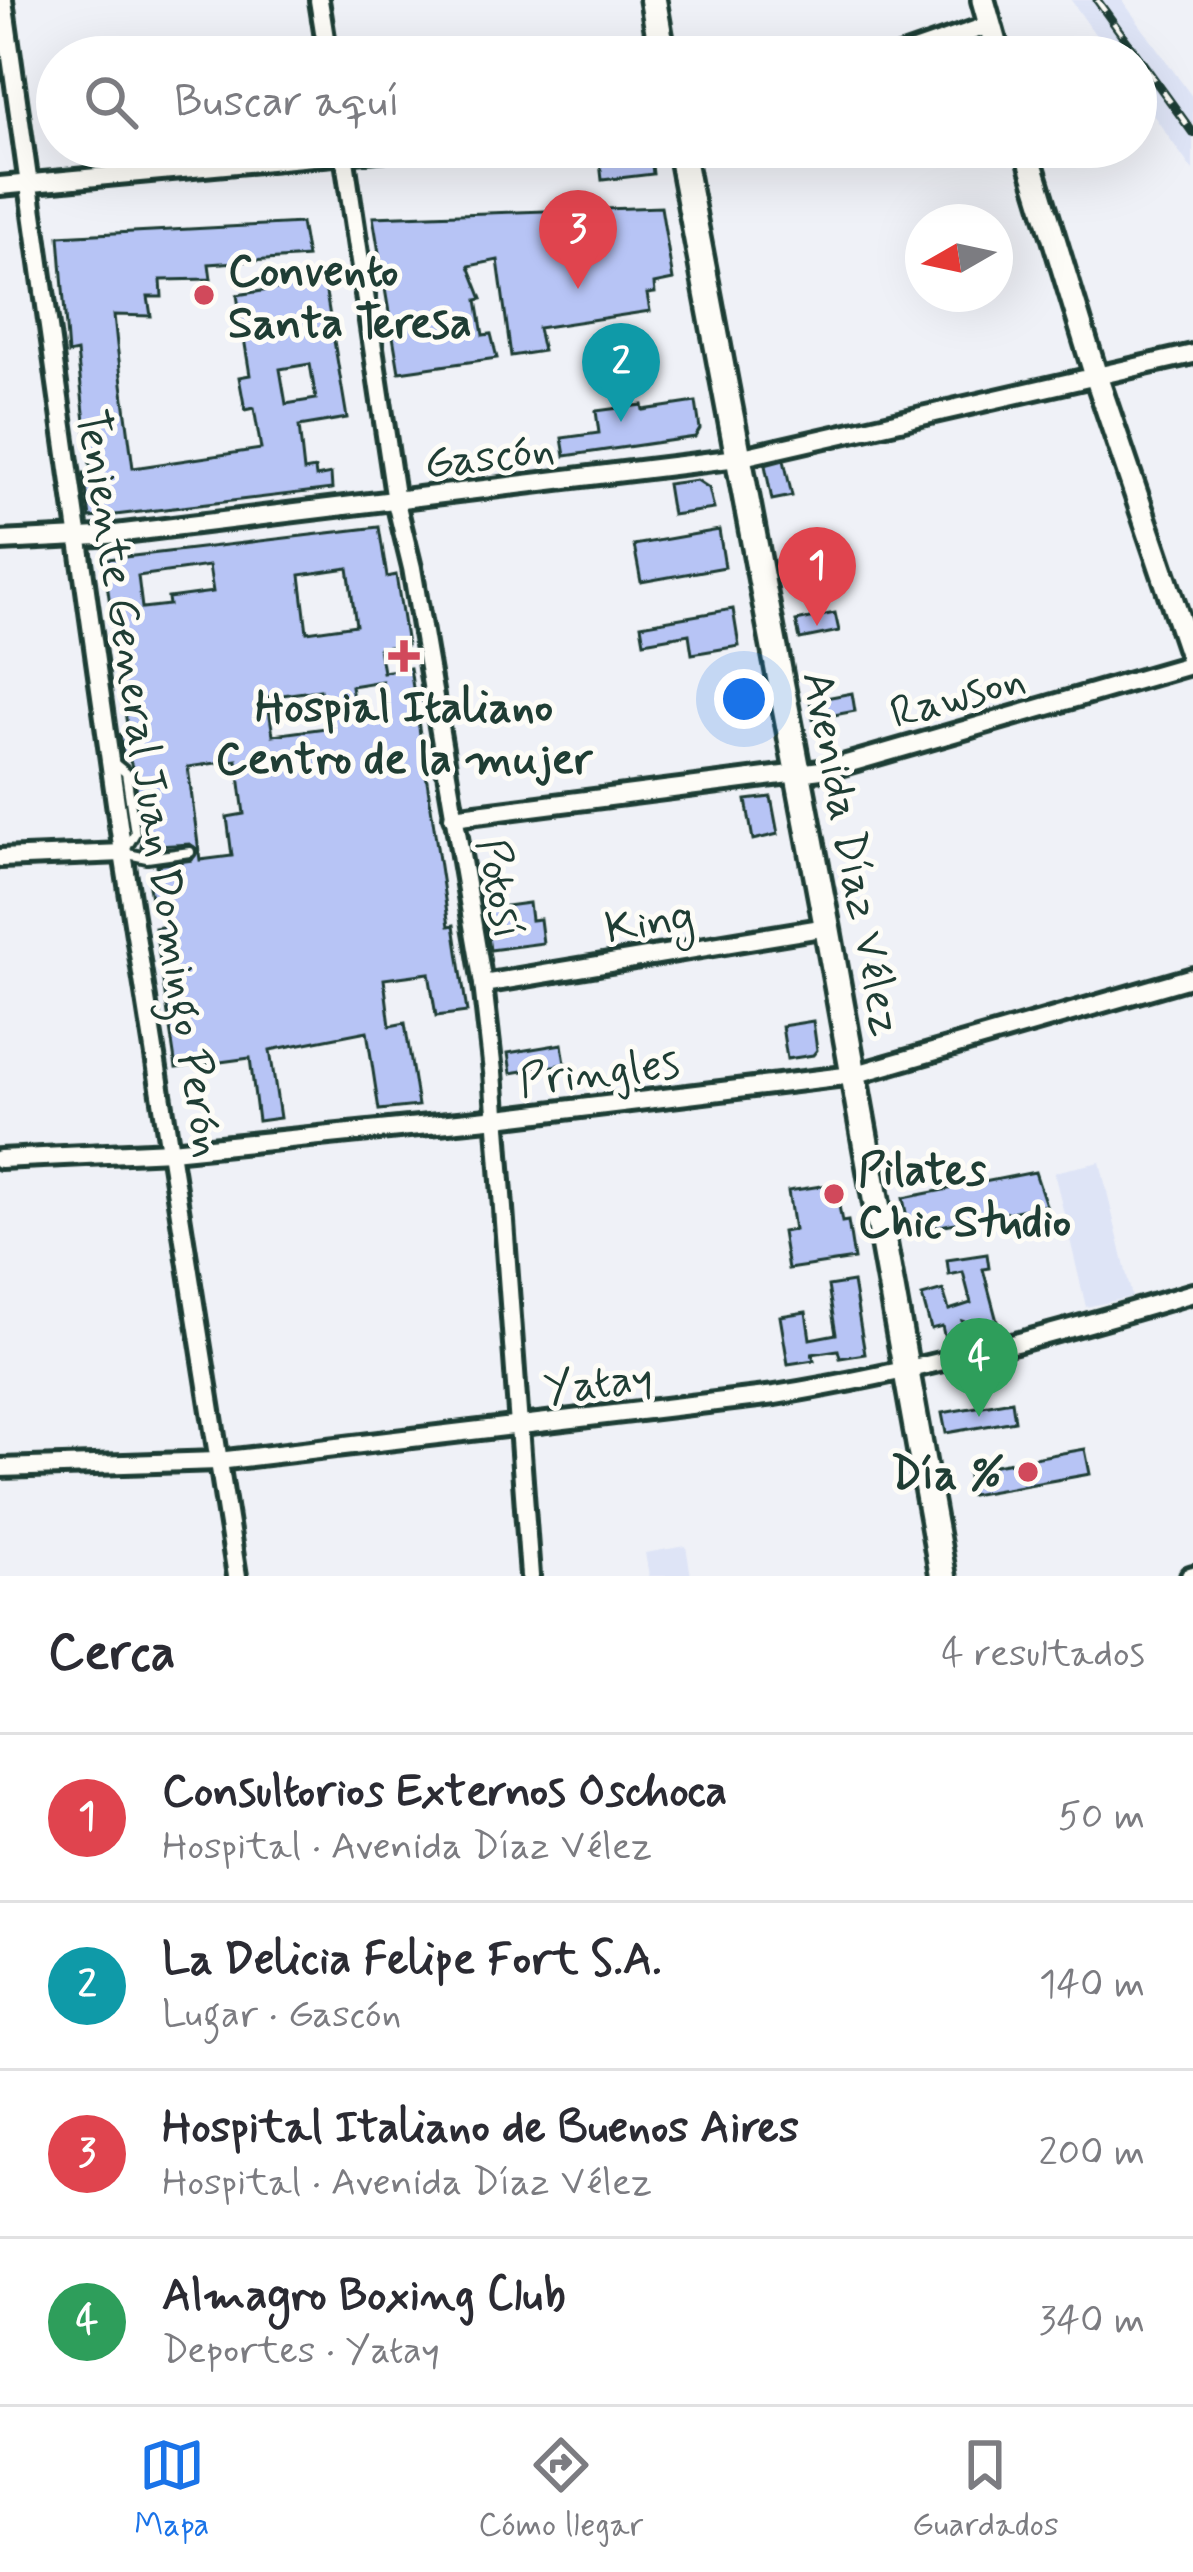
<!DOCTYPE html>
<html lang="es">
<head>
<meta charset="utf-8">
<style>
	body { margin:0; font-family:Mynerve,sans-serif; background:#f7f7f7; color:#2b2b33 }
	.compass { position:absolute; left:905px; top:204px; width:108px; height:108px; border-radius:50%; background:#fff; box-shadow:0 12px 48px #0002; rotate:261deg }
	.you { position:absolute; left:744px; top:699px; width:42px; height:42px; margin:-30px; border:9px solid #fff; border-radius:50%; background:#1a73e8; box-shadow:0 0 0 18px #1a73e833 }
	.badge { display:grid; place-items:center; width:78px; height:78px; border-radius:50%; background:#1a73e8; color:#fff; font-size:39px; font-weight:700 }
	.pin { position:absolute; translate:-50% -99px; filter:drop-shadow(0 3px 6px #0008) }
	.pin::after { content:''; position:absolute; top:63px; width:42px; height:36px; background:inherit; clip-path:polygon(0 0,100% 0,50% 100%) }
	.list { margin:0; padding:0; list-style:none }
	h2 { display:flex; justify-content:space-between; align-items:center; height:156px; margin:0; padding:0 48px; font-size:51px }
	h2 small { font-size:39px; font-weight:400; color:#7c7c81 }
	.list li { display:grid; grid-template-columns:78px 1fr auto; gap:36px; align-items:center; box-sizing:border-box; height:168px; padding:0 48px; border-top:3px solid #e1e1e2 }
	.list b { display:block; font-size:45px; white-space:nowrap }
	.list p { margin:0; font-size:39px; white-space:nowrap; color:#7c7c81 }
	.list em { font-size:39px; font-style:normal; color:#7c7c81 }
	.icon { flex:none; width:66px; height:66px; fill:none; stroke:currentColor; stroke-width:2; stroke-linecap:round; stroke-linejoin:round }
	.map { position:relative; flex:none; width:1193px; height:1576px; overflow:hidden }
	.search { position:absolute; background:#fff; box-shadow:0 12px 48px #0002; left:36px; right:36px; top:36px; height:132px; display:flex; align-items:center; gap:30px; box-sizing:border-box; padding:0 42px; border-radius:66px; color:#7c7c81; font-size:45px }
	.sheet { height:828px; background:#fff }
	nav { display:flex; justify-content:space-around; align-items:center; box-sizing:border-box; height:168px; border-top:3px solid #e1e1e2; background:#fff; font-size:33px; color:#7c7c81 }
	nav a { display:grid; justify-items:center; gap:6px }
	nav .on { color:#1a73e8 }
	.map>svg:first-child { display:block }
</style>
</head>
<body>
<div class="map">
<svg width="1193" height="1576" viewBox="0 0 1193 1576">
	<rect width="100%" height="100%" fill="#eff1f7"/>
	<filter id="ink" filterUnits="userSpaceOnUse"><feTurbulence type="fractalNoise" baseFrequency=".00833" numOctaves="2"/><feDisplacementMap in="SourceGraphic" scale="24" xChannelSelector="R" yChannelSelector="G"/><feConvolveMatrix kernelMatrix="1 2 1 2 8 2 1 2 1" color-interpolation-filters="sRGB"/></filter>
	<g filter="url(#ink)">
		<g fill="#dee4f6">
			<path d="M1071,0H1122L1193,98V171L1136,91V57H1111Z"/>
			<path d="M1100,1162L1132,1297L1086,1307L1054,1172Z"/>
			<path d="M686,1546L691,1576H649L645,1553Z"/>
		</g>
		<g fill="#b7c4f5" stroke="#1f3d34" stroke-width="3" fill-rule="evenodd">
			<path d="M638,148L651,156L653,174L602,180L599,153Z"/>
			<path d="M661,207L673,280L654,284L655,293L647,294L650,311L538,328L543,351L511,356L498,260L469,266L482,299L477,300L483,335L491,334L497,358L399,372L373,217Z"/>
			<path d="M301,223L307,257L209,264L211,279L161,280L162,297H148L151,316L114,315L117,345L133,468L261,449L254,408L245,410L239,377L250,375L237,295L324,281L347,418L299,426L304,471L315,469L316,477L331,474L332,489L90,518L84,473H91L77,352L68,354L59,236ZM310,364L316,399L286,404L280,369Z"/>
			<path d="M696,402L700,429L695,437L565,456L562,438L599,433L596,411L642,405L643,410Z"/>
			<path d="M784,460L792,496L772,500L765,465Z"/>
			<path d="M697,480L709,488L714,509L672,515L667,484Z"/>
			<path d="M379,527L387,577L396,575L407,645L379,648L383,672L410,668L449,926L454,925L467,1012L436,1016L429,973L384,979L390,1026L405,1023L418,1106L379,1110L367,1031L270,1050L280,1118L258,1121L250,1058L176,1068L155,928L167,926L163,903L152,905L149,886L160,885L157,865L192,860L198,850L190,844L141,847L143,832L134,772L127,753L123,754L120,735L128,732L104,562L108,559ZM209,566L213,592L168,598L169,605L142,608L138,576ZM348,568L356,625L307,632L300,575ZM382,681L389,719L357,723L351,686ZM320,690L326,728L273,735L267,697ZM237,760L244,814L227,817L232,856L200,860L188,767Z"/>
			<path d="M719,530L725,567L641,582L634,545Z"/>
			<path d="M733,609L739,646L692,654L689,634L644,642L641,625Z"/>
			<path d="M835,613L839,631L800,639L796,621Z"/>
			<path d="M852,693L855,711L813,719L810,701Z"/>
			<path d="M771,797L778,834L753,840L746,800Z"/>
			<path d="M529,903L531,920L540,919L543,943L490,950L484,909Z"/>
			<path d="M813,1021L817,1050L813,1055L787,1059L782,1026Z"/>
			<path d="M562,1044L565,1064L511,1073L508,1053Z"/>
			<path d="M1035,1172L1046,1205L910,1232L903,1198Z"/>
			<path d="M835,1184L842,1222L848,1221L854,1259L788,1269L782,1232L794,1230L788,1191Z"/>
			<path d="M987,1254L989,1268L983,1269L998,1325L985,1328L962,1321L967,1337L946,1343L942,1326L931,1329L922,1296L943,1290L949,1310L971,1303L963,1272L949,1275L947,1260Z"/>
			<path d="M853,1282L865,1354L840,1358L838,1350L812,1354L814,1360L788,1364L780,1316L806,1312L810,1339L836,1334L828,1286Z"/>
			<path d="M1012,1401L1015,1421L946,1433L942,1413Z"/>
			<path d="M1085,1449L1090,1474L971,1495L967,1470Z"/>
		</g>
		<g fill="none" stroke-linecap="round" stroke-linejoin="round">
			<g stroke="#1f3d34" stroke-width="16">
				<path id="service" d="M115,764L126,773L135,833L123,853L147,858L190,852"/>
			</g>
			<g stroke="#1f3d34" stroke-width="26">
				<g id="minor">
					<path d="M3,0L123,853L237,1576"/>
					<path d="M319,0L328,57"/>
					<path d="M897,57L989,25"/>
					<path d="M343,147L396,502L412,568L483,984L493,1072L530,1576"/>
					<path d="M0,186L420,147"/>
					<path d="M0,541L99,536L738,458L1193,354"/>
					<path d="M453,817L829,769L1193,664"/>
					<path d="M0,858L123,853"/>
					<path d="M483,984L827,927"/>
					<path d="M0,1159L171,1151L498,1118L853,1075L1193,977"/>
					<path d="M0,1468L218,1461L775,1395C917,1372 1055,1334 1193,1293"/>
					<path d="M1190,1576L1193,1575"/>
				</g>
			</g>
			<g stroke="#1f3d34" stroke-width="30">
				<g id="tertiary">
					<path d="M983,0L999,57"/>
					<path d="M1026,147L1096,376L1193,662"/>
				</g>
			</g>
			<g stroke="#1f3d34" stroke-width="33">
				<g id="secondary">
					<path d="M653,0L663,57"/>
					<path d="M680,147L827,927L943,1576"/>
				</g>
			</g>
			<use href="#service" stroke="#fdfcf7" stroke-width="8"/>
			<use href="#minor" stroke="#fdfcf7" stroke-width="16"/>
			<use href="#tertiary" stroke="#fdfcf7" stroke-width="21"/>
			<use href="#secondary" stroke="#fdfcf7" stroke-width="24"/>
			<g stroke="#1f3d34" stroke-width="9">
				<path id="rail" d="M1097,0L1193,133"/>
			</g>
			<use href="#rail" stroke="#fdfcf7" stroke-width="4.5" stroke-dasharray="14" stroke-linecap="butt"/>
		</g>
	</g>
	<g fill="#d1495b" stroke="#fdfcf7" stroke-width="4.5">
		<circle cx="204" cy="295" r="12"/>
		<path d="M398 638h12v12h12v12h-12v12h-12v-12h-12v-12h12z"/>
		<circle cx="834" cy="1194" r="12"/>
		<circle cx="1028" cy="1472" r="12"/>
	</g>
	<g text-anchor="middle" stroke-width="10" stroke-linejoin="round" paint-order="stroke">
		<g font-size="45" font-weight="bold" fill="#1f3d34" stroke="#fdfcf7" text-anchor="start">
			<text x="228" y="285">Convento<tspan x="228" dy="52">Santa Teresa</tspan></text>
			<text x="404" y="721" text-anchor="middle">Hospial Italiano<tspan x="404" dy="52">Centro de la mujer</tspan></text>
			<text x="858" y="1184">Pilates<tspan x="858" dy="52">Chic Studio</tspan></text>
			<text x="1004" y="1488" text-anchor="end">Día %</text>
		</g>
		<g font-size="45" fill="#1f3d34" stroke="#fdfcf7">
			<text transform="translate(489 454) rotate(-7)" y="16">Gascón</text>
			<text transform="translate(957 694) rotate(-16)" y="16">Rawson</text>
			<text transform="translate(152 783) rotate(81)" y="16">Teniente General Juan Domingo Perón</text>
			<text transform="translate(854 853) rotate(79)" y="16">Avenida Díaz Vélez</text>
			<text transform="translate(502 888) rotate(80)" y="16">Potosí</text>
			<text transform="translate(649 920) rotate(-9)" y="16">King</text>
			<text transform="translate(599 1070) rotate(-7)" y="16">Pringles</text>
			<text transform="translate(598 1381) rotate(-7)" y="16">Yatay</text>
		</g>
	</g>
</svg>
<svg class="compass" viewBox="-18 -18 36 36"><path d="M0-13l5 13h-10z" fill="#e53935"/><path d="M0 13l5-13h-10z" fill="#7c7c81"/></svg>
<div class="you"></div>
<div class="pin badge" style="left:817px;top:626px;background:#e0444e">1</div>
<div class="pin badge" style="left:621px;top:422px;background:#0f9aa8">2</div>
<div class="pin badge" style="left:578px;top:289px;background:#e0444e">3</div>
<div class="pin badge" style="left:979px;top:1417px;background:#2e9e5b">4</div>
<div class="search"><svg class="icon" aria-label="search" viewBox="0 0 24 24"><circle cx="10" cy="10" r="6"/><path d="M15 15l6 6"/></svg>Buscar aquí</div>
</div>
<section class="sheet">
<h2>Cerca<small>4 resultados</small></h2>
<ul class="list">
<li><span class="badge" style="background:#e0444e">1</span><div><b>Consultorios Externos Oschoca</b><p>Hospital · Avenida Díaz Vélez</p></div><em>50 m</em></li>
<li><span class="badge" style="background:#0f9aa8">2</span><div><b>La Delicia Felipe Fort S.A.</b><p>Lugar · Gascón</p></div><em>140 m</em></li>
<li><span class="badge" style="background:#e0444e">3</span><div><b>Hospital Italiano de Buenos Aires</b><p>Hospital · Avenida Díaz Vélez</p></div><em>200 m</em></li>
<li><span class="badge" style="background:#2e9e5b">4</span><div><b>Almagro Boxing Club</b><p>Deportes · Yatay</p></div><em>340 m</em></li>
</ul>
</section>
<nav>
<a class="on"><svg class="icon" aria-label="map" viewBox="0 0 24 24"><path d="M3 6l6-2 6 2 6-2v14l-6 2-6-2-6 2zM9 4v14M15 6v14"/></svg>Mapa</a>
<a><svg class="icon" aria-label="directions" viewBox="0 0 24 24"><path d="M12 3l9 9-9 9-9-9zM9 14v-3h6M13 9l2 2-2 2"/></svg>Cómo llegar</a>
<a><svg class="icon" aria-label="saved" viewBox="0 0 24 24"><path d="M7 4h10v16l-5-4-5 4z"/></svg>Guardados</a>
</nav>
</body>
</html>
